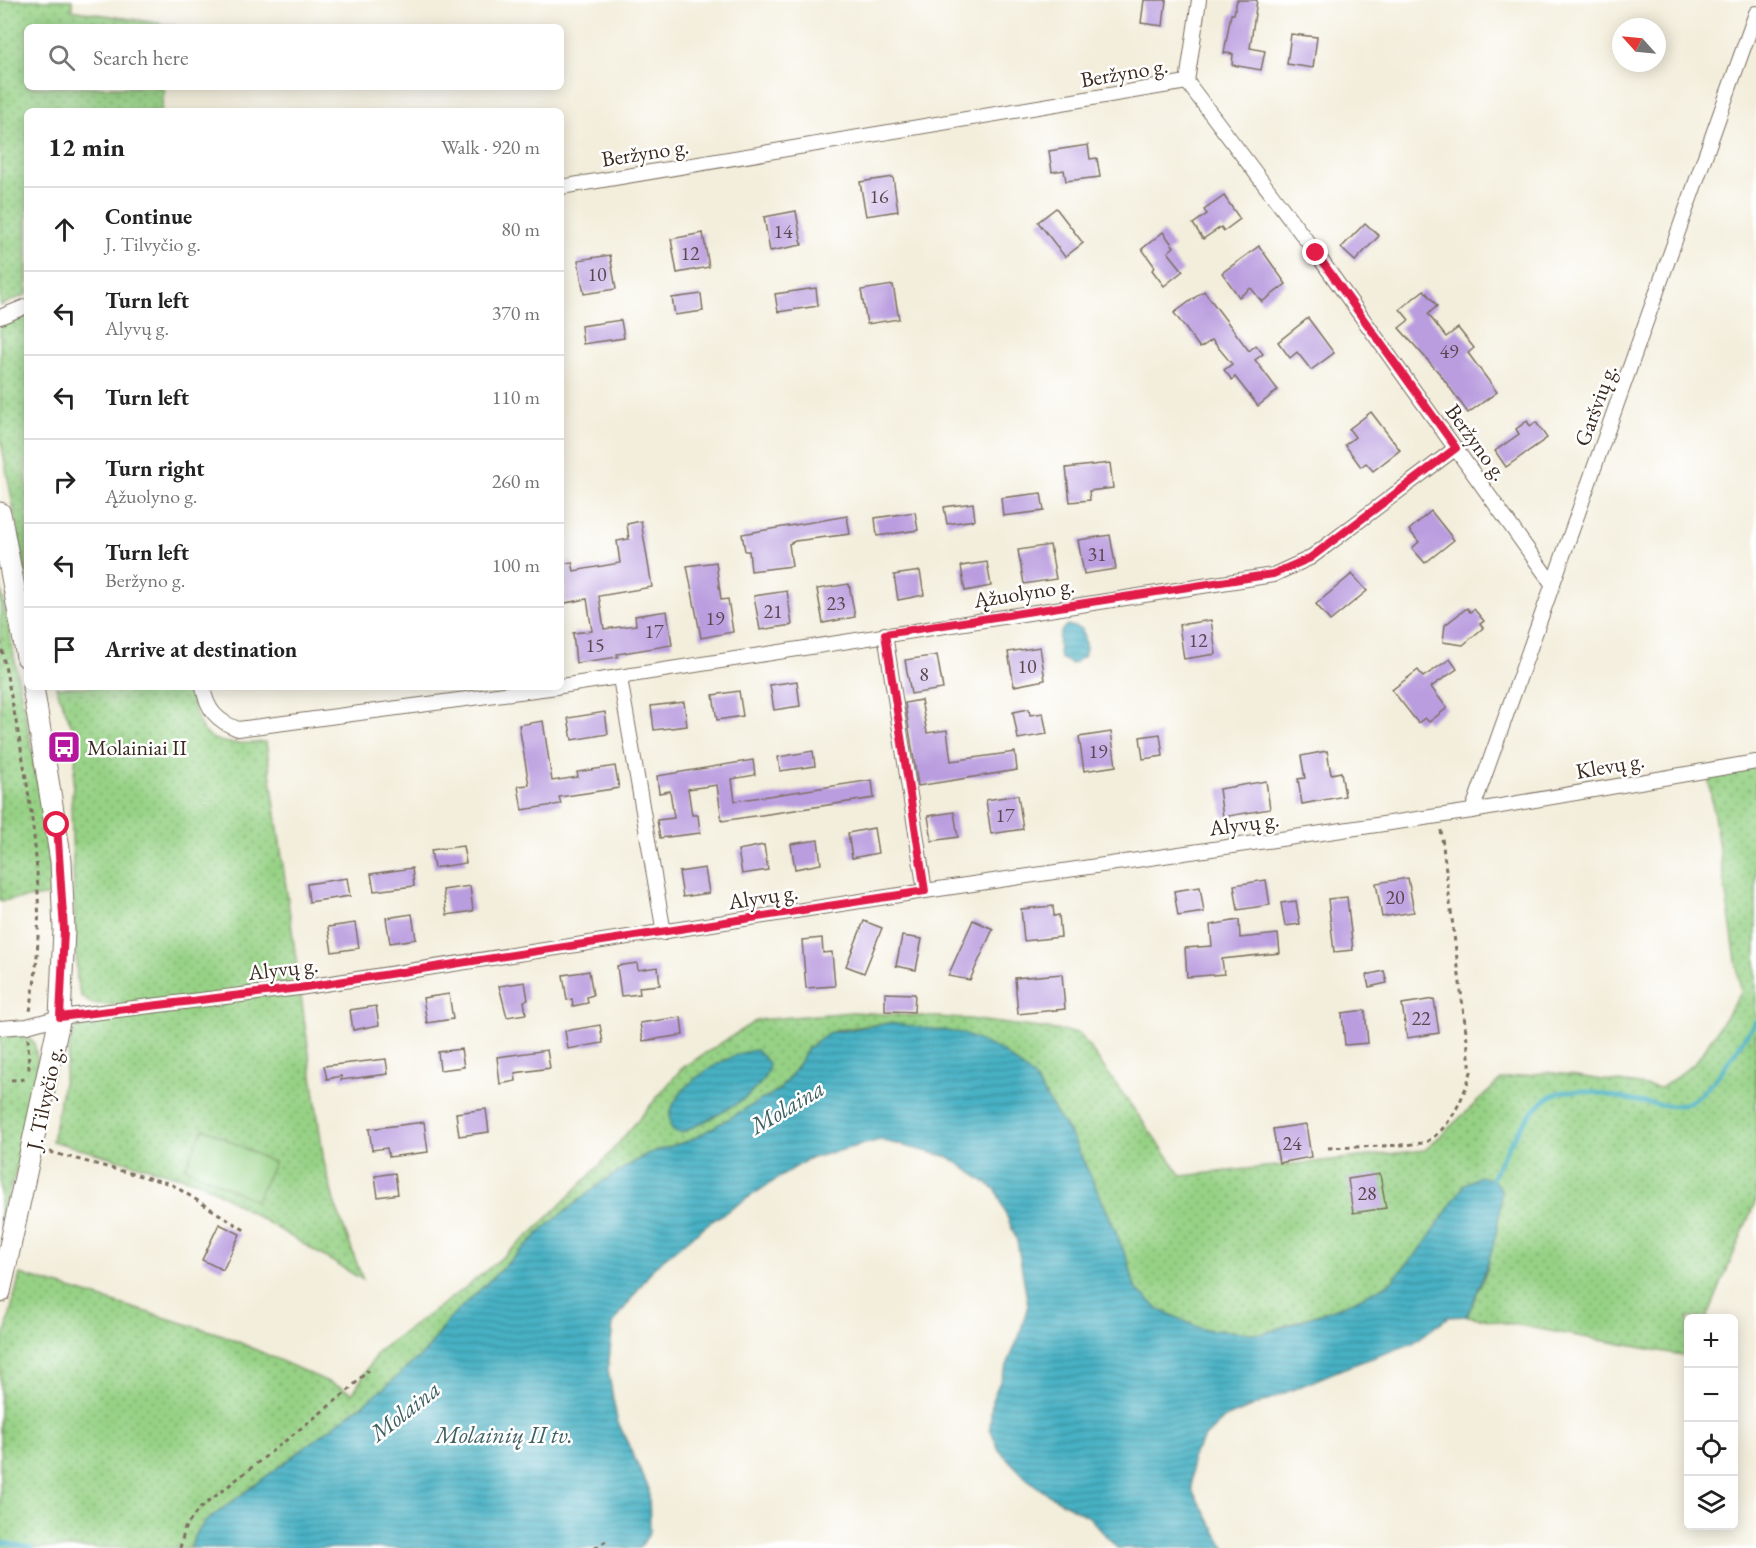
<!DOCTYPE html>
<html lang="en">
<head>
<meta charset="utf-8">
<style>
	body { margin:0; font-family:"EB Garamond",serif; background:#f6f6f6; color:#222 }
	.controls { position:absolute; right:18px; bottom:18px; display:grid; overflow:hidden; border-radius:9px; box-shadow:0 3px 15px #0003 }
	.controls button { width:54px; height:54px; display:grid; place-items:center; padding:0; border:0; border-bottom:2px solid #e0e0e0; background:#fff; color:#222; font:30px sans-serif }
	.compass { position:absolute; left:1612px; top:18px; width:54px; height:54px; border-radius:50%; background:#fff; box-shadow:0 3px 15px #0003; rotate:297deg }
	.stop { position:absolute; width:18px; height:18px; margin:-14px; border:4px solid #e11d48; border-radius:50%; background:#fff }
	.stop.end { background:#e11d48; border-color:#fff; box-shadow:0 2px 6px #0008 }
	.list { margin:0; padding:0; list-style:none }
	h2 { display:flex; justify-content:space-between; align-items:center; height:78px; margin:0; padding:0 24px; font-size:26px }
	h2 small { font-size:20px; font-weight:400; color:#767676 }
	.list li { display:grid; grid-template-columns:39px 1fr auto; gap:18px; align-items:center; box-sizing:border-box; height:84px; padding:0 24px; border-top:2px solid #e0e0e0 }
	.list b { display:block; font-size:22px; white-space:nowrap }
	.list p { margin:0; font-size:20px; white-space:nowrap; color:#767676 }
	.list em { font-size:20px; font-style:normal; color:#767676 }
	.icon { flex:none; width:33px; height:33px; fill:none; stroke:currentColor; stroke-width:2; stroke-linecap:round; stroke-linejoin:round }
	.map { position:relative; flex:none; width:1756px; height:1548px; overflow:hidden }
	.search { position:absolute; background:#fff; box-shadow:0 3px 15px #0003; left:24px; top:24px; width:540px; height:66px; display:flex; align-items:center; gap:15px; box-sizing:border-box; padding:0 21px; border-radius:9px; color:#767676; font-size:22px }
	.panel { position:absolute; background:#fff; box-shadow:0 3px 15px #0003; left:24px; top:108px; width:540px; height:582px; border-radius:9px }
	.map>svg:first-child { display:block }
</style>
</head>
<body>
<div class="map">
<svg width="1756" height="1548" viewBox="0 0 1756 1548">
	<defs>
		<pattern id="grass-dots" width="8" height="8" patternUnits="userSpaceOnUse" patternTransform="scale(1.5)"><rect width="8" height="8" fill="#96d185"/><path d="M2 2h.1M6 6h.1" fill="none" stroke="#7caa6c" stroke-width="1.8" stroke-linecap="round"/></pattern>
		<pattern id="water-rules" width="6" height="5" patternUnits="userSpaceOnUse" patternTransform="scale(1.5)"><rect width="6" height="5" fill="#46b1c4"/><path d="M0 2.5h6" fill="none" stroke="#3c909f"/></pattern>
	</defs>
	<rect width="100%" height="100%" fill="#fff"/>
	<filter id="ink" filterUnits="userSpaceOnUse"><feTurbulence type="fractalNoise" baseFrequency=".0167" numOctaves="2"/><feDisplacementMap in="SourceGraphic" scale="12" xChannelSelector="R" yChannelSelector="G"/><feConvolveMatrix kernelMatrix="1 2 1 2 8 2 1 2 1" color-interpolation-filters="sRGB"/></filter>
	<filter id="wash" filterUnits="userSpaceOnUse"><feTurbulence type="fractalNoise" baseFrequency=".008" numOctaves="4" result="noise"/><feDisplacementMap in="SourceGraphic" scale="24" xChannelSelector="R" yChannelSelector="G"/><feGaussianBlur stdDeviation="1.35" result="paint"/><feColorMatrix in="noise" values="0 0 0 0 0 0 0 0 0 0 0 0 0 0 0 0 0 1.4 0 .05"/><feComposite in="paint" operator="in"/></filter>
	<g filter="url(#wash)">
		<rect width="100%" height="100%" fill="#f3eedc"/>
		<g fill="url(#grass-dots)" stroke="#687e52" stroke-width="1.5">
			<path d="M0,0H72V10L177,26L27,27V87H165L161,111H27V294L0,306Z"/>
			<path d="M27,315V580L0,436V323Z"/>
			<path d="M0,584L42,801L54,895L0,901Z"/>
			<path d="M56,687H190C199,744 212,746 266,742L324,1162L334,1201L363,1280L202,1183L52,1141L73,1030L94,1020L286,990L108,1005L90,1003L81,996L77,982L71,806L76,754L72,727Z"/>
			<path d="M1756,762V1200L1707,1318H1688V1356L1467,1316L1488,1268L1423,1246L1390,1283L1348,1304L1262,1334L1202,1329L1160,1310L1135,1288L1129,1264L1108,1213L1073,1139L1031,1075L889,1023L842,1029L828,1033L809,1047L792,1074L779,1090L691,1140L647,1154L602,1182L548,1225L448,1320L427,1350L383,1389L205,1522L194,1536L191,1548H0V1354L20,1274L223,1335L353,1393L378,1351L466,1287L533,1232L599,1166L682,1068L757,1020L852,1012L969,1019L1079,1033L1182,1176L1425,1150L1502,1079L1548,1072L1661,1088L1696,1062L1741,993L1707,769Z"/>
			<path d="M16,1033L34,1042C50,1103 11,1168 0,1227V1036Z"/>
		</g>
		<path fill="#96d185" stroke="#687e52" stroke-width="1.5" d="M204,1128L274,1163L256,1201L185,1167Z"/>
		<g fill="url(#water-rules)" stroke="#406e71" stroke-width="1.5">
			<path d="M1067,625L1082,629L1086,649L1084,657L1072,664L1060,658C1058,646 1056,633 1067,625Z"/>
			<path d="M889,1023L961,1033L1000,1050L1032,1075L1073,1139L1108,1213L1129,1264L1135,1288L1160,1310L1202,1329L1263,1334L1348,1304L1390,1283L1423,1246L1464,1185L1479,1176L1492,1179L1501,1189C1501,1234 1485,1275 1467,1316L1448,1317L1413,1343L1342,1369L1225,1418L1205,1437L1192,1456V1490L1225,1548H1117L1089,1517L1047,1494L1026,1478L999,1450L990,1428L992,1400L1019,1337L1028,1305L1017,1241L996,1190L949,1157L880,1140L808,1159L709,1223L655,1266L613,1324L608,1370L617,1420L649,1489L650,1532L640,1548H191L194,1536L205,1522L383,1389L427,1350L448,1320L548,1225L602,1182L647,1154L691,1140L779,1090L792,1074L809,1047L828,1033Z"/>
			<path d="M756,1050L769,1063C767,1096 709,1118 682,1133L673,1131C654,1095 726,1053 756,1050Z"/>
		</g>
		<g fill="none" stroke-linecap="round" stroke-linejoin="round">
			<g stroke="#46b1c4" stroke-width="4.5">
				<path d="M1490,1183C1502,1156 1531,1098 1562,1092C1591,1087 1624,1101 1653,1104C1667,1106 1680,1108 1693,1100C1719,1082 1738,1046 1756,1021"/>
				<path d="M0,1542L32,1548"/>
			</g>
		</g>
		<g id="blocks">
			<g fill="#ba9ddf">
				<path d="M1144,0H1166L1163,26L1141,23Z"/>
				<path d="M1237,0H1257L1250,48L1265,51L1261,70L1232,65L1233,54L1224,53L1231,14H1234Z"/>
				<path d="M1291,34L1317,37L1313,68L1287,64Z"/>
				<path d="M1088,145L1090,159L1097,158L1100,177L1066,181L1064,170L1052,172L1049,151Z"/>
				<path d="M893,177L898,211L866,216L860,182Z"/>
				<path d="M1224,196L1240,219L1224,231L1221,227L1203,239L1193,224L1207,214L1204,210Z"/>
				<path d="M1056,208L1083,243L1065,257L1038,222Z"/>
				<path d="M796,211L802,245L770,251L764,217Z"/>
				<path d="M1365,223L1379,236L1355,261L1341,248Z"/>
				<path d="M1163,232L1174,247L1168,252L1183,271L1164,286L1152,270L1155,267L1142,249Z"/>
				<path d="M703,233L709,267L677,273L671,239Z"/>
				<path d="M1259,246L1286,284L1262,302L1251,288L1239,297L1222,273Z"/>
				<path d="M610,255L616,289L584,294L578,260Z"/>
				<path d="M893,285L899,319L867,324L861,290Z"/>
				<path d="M816,288L818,306L778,312L775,294Z"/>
				<path d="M1424,290L1437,306L1428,314L1446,337L1458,328L1474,348L1468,353L1497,392L1468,413L1440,374L1399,328L1409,320L1400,309Z"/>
				<path d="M1204,291L1249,351L1256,345L1263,354L1255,360L1278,390L1258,406L1235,377L1232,380L1224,370L1232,364L1212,340L1200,348L1174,313Z"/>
				<path d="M701,294L703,311L675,315L672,298Z"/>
				<path d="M1308,318L1334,353L1311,370L1297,352L1290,358L1278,342Z"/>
				<path d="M621,320L624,338L583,344L581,326Z"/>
				<path d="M1371,412L1400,450L1373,471L1366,463L1361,467L1345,445L1355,437L1349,429Z"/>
				<path d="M1527,421L1530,426L1536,422L1547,438L1506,467L1495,451L1519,434L1516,429Z"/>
				<path d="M1110,463L1113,488L1089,491L1090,500L1070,502L1066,468Z"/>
				<path d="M1041,493L1044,511L1003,516L1001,498Z"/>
				<path d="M973,503L975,520L947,524L944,507Z"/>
				<path d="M1431,511L1454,540L1425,563L1412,548L1419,542L1409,530Z"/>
				<path d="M915,512L918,530L877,536L875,518Z"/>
				<path d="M847,516L850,534L795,541L789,544L792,566L751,571L749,551H745L742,534Z"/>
				<path d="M641,521L652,587L599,596L604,629L636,625L635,616L667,611L672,645L617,654L618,657L576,663L573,633L592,631L587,599L565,603L561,564L572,562L574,571L620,563L617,541L629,539L627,524Z"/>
				<path d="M1110,535L1116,569L1084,574L1078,540Z"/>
				<path d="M1050,545L1056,579L1024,584L1018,550Z"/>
				<path d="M716,562L721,600L728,599L733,632L701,638L687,566Z"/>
				<path d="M987,562L991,586L965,591L961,566Z"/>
				<path d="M920,571L924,595L898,600L894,575Z"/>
				<path d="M1352,574L1367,591L1330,621L1316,604Z"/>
				<path d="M849,584L855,617L823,623L817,589Z"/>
				<path d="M787,591L792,625L760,630L754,596Z"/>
				<path d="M1467,608L1470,612L1474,609L1484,621L1480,624L1483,628L1463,645L1443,642L1445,625Z"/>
				<path d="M1211,620L1216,654L1184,659L1179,625Z"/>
				<path d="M1040,647L1045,680L1014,686L1008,652Z"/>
				<path d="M937,655L943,689L911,694L905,660Z"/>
				<path d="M1450,659L1457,669L1431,687L1447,708L1429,722L1425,718L1418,723L1392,690L1418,670L1423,677Z"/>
				<path d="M797,681L800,706L774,710L770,685Z"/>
				<path d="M739,691L743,716L717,720L713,695Z"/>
				<path d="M921,700L927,733L947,730L951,761L1015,752L1017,770L918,786L905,703Z"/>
				<path d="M684,702L687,726L654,730L651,706Z"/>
				<path d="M1029,709L1030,715L1043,713L1047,734L1018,739L1013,712Z"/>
				<path d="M605,712L608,734L572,740L568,718Z"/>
				<path d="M543,721L552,781L578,777L577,772L615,766L619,788L559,797L561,804L522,810L518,786L529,785L519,725Z"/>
				<path d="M1111,732L1116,766L1084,771L1079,737Z"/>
				<path d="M1160,734L1163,756L1143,759L1140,737Z"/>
				<path d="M813,751L815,766L780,771L778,757Z"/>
				<path d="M1327,751L1331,774L1341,772L1345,796L1302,804L1298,779L1305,778L1301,756Z"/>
				<path d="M753,760L755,775L732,779L735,801L872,780L874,798L722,821L717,785L688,789L692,815H698L700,833L660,838L657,820L674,818L670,791L659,793L657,776Z"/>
				<path d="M1266,781L1270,809L1223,817L1219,789Z"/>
				<path d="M1018,795L1023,829L991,834L986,800Z"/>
				<path d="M954,812L958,837L932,841L928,816Z"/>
				<path d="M874,828L878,853L852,858L848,833Z"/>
				<path d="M818,840L821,864L795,869L791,844Z"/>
				<path d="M764,845L768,870L742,874L738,850Z"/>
				<path d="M463,846L466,863L434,868L431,850Z"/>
				<path d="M412,868L414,886L374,891L371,874Z"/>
				<path d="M705,868L709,893L683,897L679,872Z"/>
				<path d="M347,878L350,896L309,902L307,884Z"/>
				<path d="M1408,878L1414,912L1382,917L1376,883Z"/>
				<path d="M1266,880L1270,905L1238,910L1234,885Z"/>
				<path d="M470,886L473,911L447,915L443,890Z"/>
				<path d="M1200,887L1204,912L1178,916L1174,891Z"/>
				<path d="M1347,897L1353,950L1334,952L1328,899Z"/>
				<path d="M1296,901L1300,924L1285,926L1281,903Z"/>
				<path d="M1053,906L1054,916L1059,915L1061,937L1024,941L1021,909Z"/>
				<path d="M412,914L416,939L390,943L386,918Z"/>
				<path d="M973,920L993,929L970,980L948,976Z"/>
				<path d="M1239,920L1240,938L1278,934L1280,953L1222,959L1224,974L1187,977L1185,948L1212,946L1210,925Z"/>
				<path d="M864,921L882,928L864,973L846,966Z"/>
				<path d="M355,923L359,948L332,952L328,927Z"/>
				<path d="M902,936L922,939L916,970L896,966Z"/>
				<path d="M822,938L823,953L832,952L835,986L806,988L802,940Z"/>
				<path d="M637,963L638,970L658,967L660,985L639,987L640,994L621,996L617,966Z"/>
				<path d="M589,971L593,995L587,997L588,1003L573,1006L572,999L567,1000L563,975Z"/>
				<path d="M1384,971L1387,983L1369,987L1366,975Z"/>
				<path d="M1062,974L1065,1009L1018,1014L1015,978Z"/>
				<path d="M525,982L528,1000L524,1001L526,1014L507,1017L499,986Z"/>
				<path d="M885,993L915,994L914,1012L885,1011Z"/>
				<path d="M449,994L453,1019L427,1023L423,998Z"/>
				<path d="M1434,999L1439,1033L1407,1038L1402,1004Z"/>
				<path d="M376,1006L379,1025L353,1030L350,1010Z"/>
				<path d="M1365,1010L1368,1043L1345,1045L1342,1013Z"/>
				<path d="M681,1017L683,1035L643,1041L640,1023Z"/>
				<path d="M600,1025L603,1043L568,1049L565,1031Z"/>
				<path d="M461,1049L464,1067L440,1070L438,1052Z"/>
				<path d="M547,1050L550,1068L515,1073L516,1081L500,1084L497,1057Z"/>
				<path d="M386,1059L388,1074L341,1080V1076L327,1079L324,1066Z"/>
				<path d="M486,1109L489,1132L459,1136L456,1113Z"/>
				<path d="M424,1122L428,1152L389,1157L387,1148L372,1150L369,1129Z"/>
				<path d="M1306,1124L1311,1157L1279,1163L1273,1129Z"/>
				<path d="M395,1173L398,1194L378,1197L375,1176Z"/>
				<path d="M1380,1174L1386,1208L1353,1213L1348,1179Z"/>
				<path d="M219,1224L240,1234L223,1270L202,1260Z"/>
			</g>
		</g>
	</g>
	<g filter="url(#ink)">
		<use href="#blocks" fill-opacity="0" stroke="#7b6f60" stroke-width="1.5"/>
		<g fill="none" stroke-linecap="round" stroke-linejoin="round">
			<g stroke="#7b6f60" stroke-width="16">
				<g id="street">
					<path d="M1187,82L1316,253L1553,585"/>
					<path d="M1187,82L1199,0"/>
					<path d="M561,187L1187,82"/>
					<path d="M0,317L27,306"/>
					<path d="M885,634L925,891"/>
					<path d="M620,678L664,933"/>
					<path d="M561,686L1273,575L1310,558L1456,448"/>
					<path d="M203,687C207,710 217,721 238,729L557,687"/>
					<path d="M1472,811L1756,13"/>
					<path d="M0,1028L27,1026L60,1017L299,988L925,891L1472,811L1756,762"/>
				</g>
			</g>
			<g stroke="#7b6f60" stroke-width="23">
				<g id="primary">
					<path d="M0,513L27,657"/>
					<path d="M0,1292L60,1017L64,930L61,861L33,687"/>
				</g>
			</g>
			<g stroke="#7b6f60" stroke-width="3" stroke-dasharray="4.5 4.5" stroke-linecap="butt">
				<path d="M0,641C24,762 53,887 30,1011"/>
				<path d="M28,1038L29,1071"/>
				<path d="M11,1080L27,1079"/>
				<path d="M1328,1148C1344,1147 1417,1146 1426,1142C1451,1128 1463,1098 1471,1072L1441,830"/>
				<path d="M50,1152L171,1184L246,1231"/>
				<path d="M180,1548L185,1528L198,1510L348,1391L368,1370"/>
				<path d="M595,1548L606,1541"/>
			</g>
			<use href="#street" stroke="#fff" stroke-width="14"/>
			<use href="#primary" stroke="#fff" stroke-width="21"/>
		</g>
	</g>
	<g fill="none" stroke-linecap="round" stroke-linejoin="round" filter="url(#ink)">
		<path stroke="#e11d48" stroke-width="8" d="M57,825L64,930L60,1017L299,988L925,891L885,634L1273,574L1310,558L1456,448L1316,253"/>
	</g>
	<defs>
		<g id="bus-square" transform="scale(1.725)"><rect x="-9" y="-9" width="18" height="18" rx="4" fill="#b5179e" stroke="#fff"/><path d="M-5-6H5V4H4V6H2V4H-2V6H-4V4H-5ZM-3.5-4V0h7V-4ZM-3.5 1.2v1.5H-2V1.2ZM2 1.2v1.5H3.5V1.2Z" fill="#fff"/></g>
	</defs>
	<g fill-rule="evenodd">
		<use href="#bus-square" x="64" y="747"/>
	</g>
	<g text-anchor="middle" stroke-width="5" stroke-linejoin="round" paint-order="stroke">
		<g font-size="20" fill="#5b474e">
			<text x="879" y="203">16</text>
			<text x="783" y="238">14</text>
			<text x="690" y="260">12</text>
			<text x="597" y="281">10</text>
			<text x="1449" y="358">49</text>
			<text x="1097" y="561">31</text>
			<text x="836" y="610">23</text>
			<text x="773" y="618">21</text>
			<text x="715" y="625">19</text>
			<text x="654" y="638">17</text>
			<text x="1198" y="647">12</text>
			<text x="595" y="652">15</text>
			<text x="1027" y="673">10</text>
			<text x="924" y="681">8</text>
			<text x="1098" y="758">19</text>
			<text x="1005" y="822">17</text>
			<text x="1395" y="904">20</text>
			<text x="1421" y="1025">22</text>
			<text x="1292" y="1150">24</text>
			<text x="1367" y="1200">28</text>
		</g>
		<g font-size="22" fill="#3b2a1e" stroke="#fff">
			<text transform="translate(1124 72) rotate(-10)" y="8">Beržyno g.</text>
			<text transform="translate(645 152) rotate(-9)" y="8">Beržyno g.</text>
			<text transform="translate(1595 405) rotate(-70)" y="8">Garšvių g.</text>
			<text transform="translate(1477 442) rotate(54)" y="8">Beržyno g.</text>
			<text transform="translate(1024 592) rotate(-9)" y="8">Ąžuolyno g.</text>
			<text transform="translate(1610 765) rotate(-10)" y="8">Klevų g.</text>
			<text transform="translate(1244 823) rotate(-8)" y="8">Alyvų g.</text>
			<text transform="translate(763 896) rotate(-9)" y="8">Alyvų g.</text>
			<text transform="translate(283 968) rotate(-7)" y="8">Alyvų g.</text>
			<text transform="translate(44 1098) rotate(-78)" y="8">J. Tilvyčio g.</text>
		</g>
		<g font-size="22" fill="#3b2a1e" stroke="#fff" text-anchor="start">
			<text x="87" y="755">Molainiai II</text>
		</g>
		<g font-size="24" font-style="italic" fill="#3f6060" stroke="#fff">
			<text transform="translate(787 1107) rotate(-31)" y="8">Molaina</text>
			<text transform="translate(405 1411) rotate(-38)" y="8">Molaina</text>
			<text x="504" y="1443">Molainių II tv.</text>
		</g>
	</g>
</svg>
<div class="controls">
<button>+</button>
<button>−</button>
<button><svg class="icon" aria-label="locate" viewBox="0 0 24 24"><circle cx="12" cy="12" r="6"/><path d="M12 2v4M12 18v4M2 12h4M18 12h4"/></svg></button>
<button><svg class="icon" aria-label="layers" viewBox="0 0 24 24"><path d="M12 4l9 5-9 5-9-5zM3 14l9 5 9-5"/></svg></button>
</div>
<svg class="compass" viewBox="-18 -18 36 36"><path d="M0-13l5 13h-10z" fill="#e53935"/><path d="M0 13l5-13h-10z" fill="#767676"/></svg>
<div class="stop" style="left:57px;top:825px"></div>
<div class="stop end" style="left:1316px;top:253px"></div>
<div class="search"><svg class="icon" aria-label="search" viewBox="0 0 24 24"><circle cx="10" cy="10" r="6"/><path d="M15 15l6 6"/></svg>Search here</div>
<section class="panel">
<h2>12 min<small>Walk · 920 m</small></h2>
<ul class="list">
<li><svg class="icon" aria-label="ahead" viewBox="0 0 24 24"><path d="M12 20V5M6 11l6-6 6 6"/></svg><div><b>Continue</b><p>J. Tilvyčio g.</p></div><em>80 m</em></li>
<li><svg class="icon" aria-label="left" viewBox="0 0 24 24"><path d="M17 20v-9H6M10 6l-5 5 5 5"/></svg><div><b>Turn left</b><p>Alyvų g.</p></div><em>370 m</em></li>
<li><svg class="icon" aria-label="left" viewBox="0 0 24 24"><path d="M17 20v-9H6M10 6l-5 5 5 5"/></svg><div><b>Turn left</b></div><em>110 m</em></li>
<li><svg class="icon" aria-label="right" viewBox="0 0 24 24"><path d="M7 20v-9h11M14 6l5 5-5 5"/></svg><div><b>Turn right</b><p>Ąžuolyno g.</p></div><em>260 m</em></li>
<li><svg class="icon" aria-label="left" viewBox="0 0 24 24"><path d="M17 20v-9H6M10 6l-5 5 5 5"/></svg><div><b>Turn left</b><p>Beržyno g.</p></div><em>100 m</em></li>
<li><svg class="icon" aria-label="arrive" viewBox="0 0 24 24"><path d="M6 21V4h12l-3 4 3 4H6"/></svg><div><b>Arrive at destination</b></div></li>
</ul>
</section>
</div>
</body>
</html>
